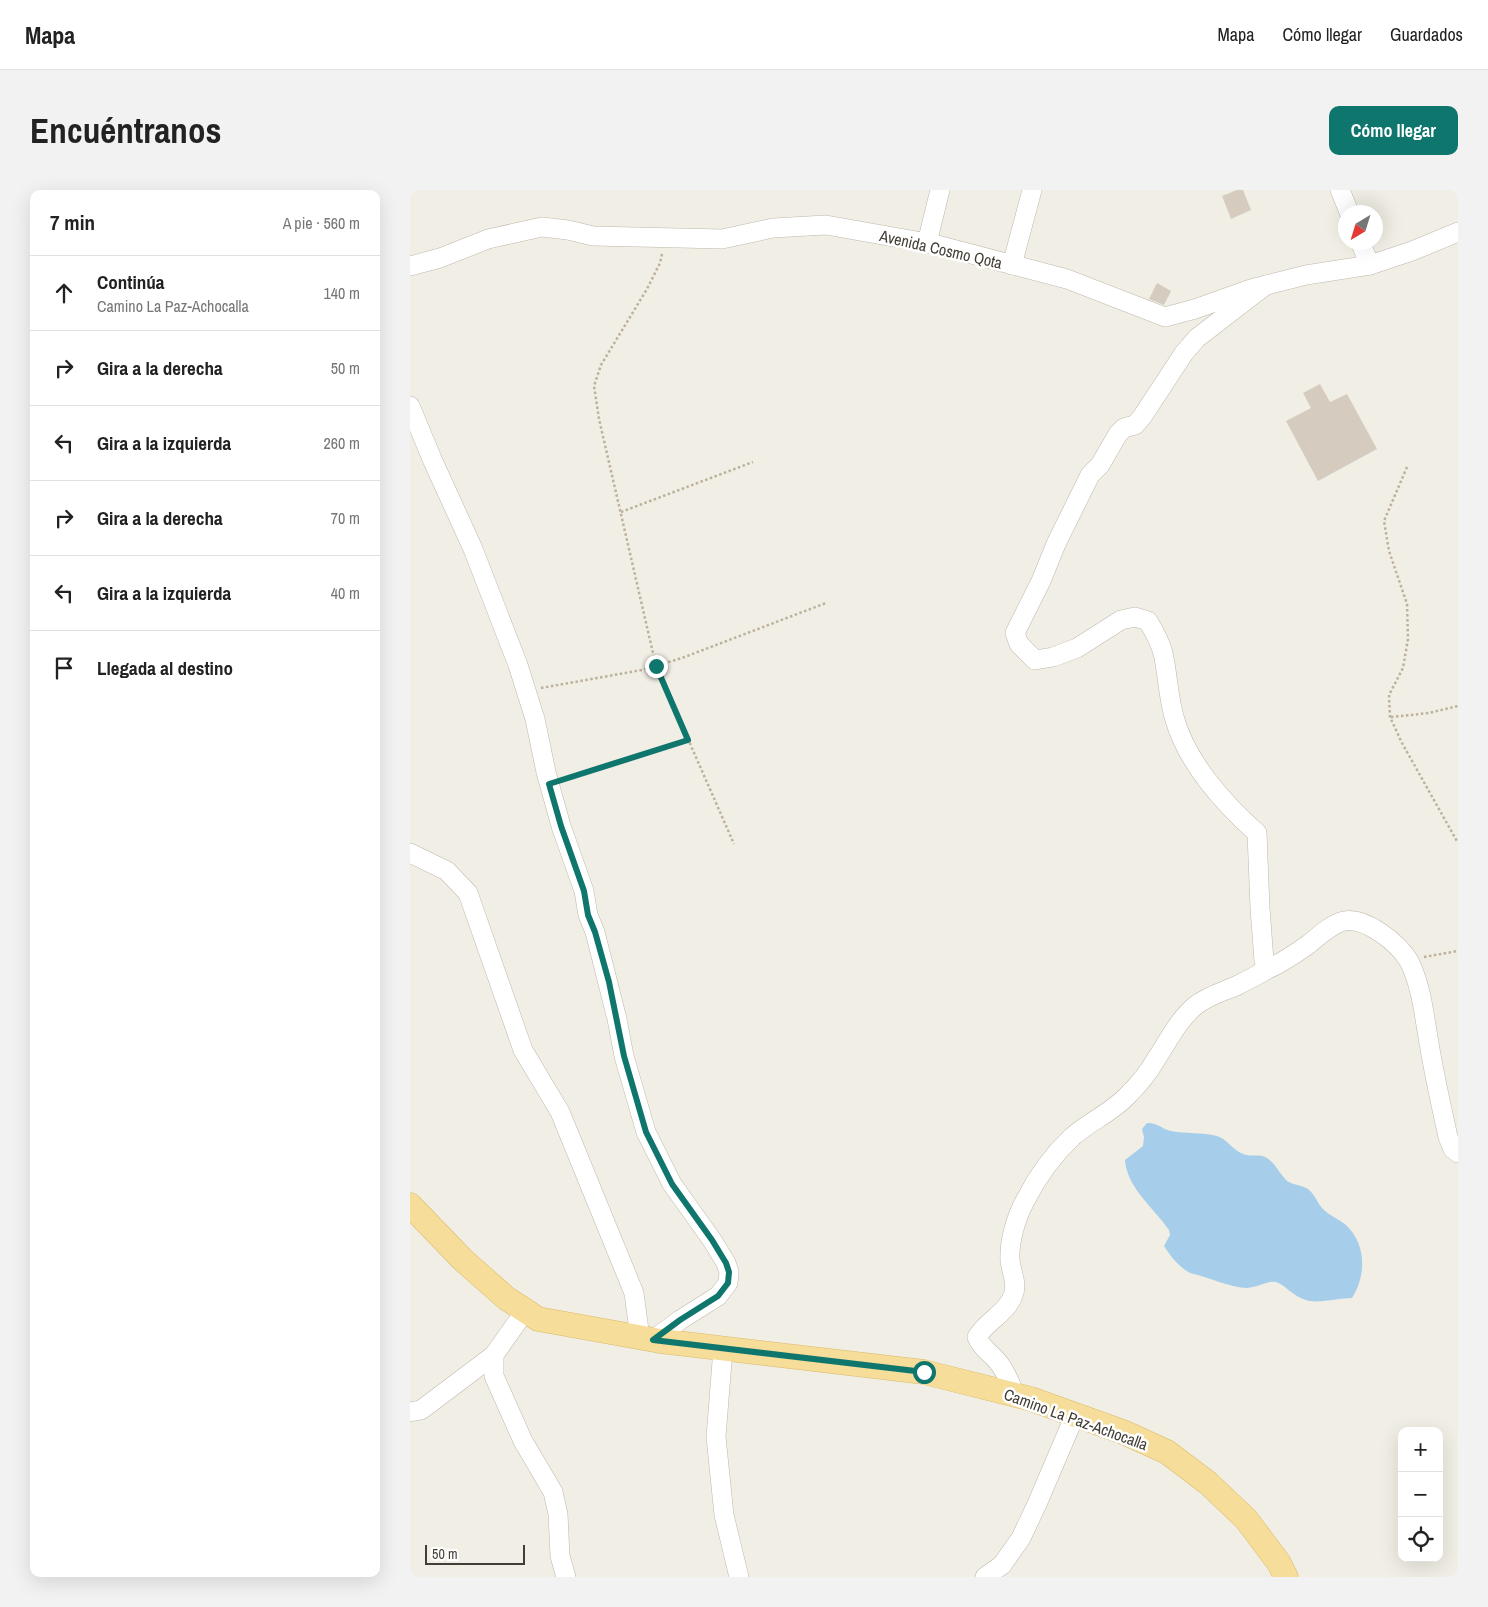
<!DOCTYPE html>
<html lang="es">
<head>
<meta charset="utf-8">
<style>
	body { margin:0; font-family:"Archivo Narrow",sans-serif; background:#f2f2f2; color:#222 }
	.controls { position:absolute; right:15px; bottom:15px; display:grid; overflow:hidden; border-radius:10px; box-shadow:0 5px 20px #0002 }
	.controls button { width:45px; height:45px; display:grid; place-items:center; padding:0; border:0; border-bottom:1px solid #e0e0e0; background:#fff; color:#222; font:25px sans-serif }
	.compass { position:absolute; left:928px; top:15px; width:45px; height:45px; border-radius:50%; background:#fff; box-shadow:0 5px 20px #0002; rotate:218deg }
	.scale { position:absolute; left:15px; bottom:12px; width:100px; box-sizing:border-box; padding-left:5px; border:2px solid #433e35; border-top:0; font-size:14px; line-height:18px; white-space:nowrap; color:#433e35; -webkit-text-stroke:4px #fff; paint-order:stroke }
	.stop { position:absolute; width:15px; height:15px; margin:-11px; border:4px solid #0f766e; border-radius:50%; background:#fff }
	.stop.end { background:#0f766e; border-color:#fff; box-shadow:0 1px 5px #0008 }
	.list { margin:0; padding:0; list-style:none }
	h2 { display:flex; justify-content:space-between; align-items:center; height:65px; margin:0; padding:0 20px; font-size:21px }
	h2 small { font-size:16px; font-weight:400; color:#767676 }
	.list li { display:grid; grid-template-columns:32px 1fr auto; gap:15px; align-items:center; box-sizing:border-box; height:75px; padding:0 20px; border-top:1px solid #e0e0e0 }
	.list b { display:block; font-size:19px; white-space:nowrap }
	.list p { margin:0; font-size:16px; white-space:nowrap; color:#767676 }
	.list em { font-size:16px; font-style:normal; color:#767676 }
	.icon { flex:none; width:28px; height:28px; fill:none; stroke:currentColor; stroke-width:2; stroke-linecap:round; stroke-linejoin:round }
	.map { position:relative; flex:none; width:1048px; height:1387px; overflow:hidden; border-radius:10px }
	header { display:flex; align-items:center; gap:30px; box-sizing:border-box; height:70px; padding:0 25px; background:#fff; border-bottom:1px solid #e0e0e0 }
	header strong { font-size:24px }
	nav { display:flex; gap:28px; margin-inline-start:auto; font-size:18px }
	.intro { display:flex; align-items:center; justify-content:space-between; box-sizing:border-box; height:120px; padding:0 30px }
	h1 { margin:0; font-size:35px }
	.button { padding:12px 22px; border-radius:10px; background:#0f766e; color:#fff; font-size:18px; font-weight:700 }
	main { display:flex; gap:30px; padding:0 30px }
	aside { flex:1; background:#fff; border-radius:10px; box-shadow:0 5px 20px #0002 }
	.map>svg:first-child { display:block }
</style>
</head>
<body>
<header>
<strong>Mapa</strong>
<nav><a>Mapa</a><a>Cómo llegar</a><a>Guardados</a></nav>
</header>
<div class="intro"><h1>Encuéntranos</h1><a class="button">Cómo llegar</a></div>
<main>
<aside>
<h2>7 min<small>A pie · 560 m</small></h2>
<ul class="list">
<li><svg class="icon" aria-label="ahead" viewBox="0 0 24 24"><path d="M12 20V5M6 11l6-6 6 6"/></svg><div><b>Continúa</b><p>Camino La Paz-Achocalla</p></div><em>140 m</em></li>
<li><svg class="icon" aria-label="right" viewBox="0 0 24 24"><path d="M7 20v-9h11M14 6l5 5-5 5"/></svg><div><b>Gira a la derecha</b></div><em>50 m</em></li>
<li><svg class="icon" aria-label="left" viewBox="0 0 24 24"><path d="M17 20v-9H6M10 6l-5 5 5 5"/></svg><div><b>Gira a la izquierda</b></div><em>260 m</em></li>
<li><svg class="icon" aria-label="right" viewBox="0 0 24 24"><path d="M7 20v-9h11M14 6l5 5-5 5"/></svg><div><b>Gira a la derecha</b></div><em>70 m</em></li>
<li><svg class="icon" aria-label="left" viewBox="0 0 24 24"><path d="M17 20v-9H6M10 6l-5 5 5 5"/></svg><div><b>Gira a la izquierda</b></div><em>40 m</em></li>
<li><svg class="icon" aria-label="arrive" viewBox="0 0 24 24"><path d="M6 21V4h12l-3 4 3 4H6"/></svg><div><b>Llegada al destino</b></div></li>
</ul>
</aside>
<div class="map">
<svg width="1048" height="1387" viewBox="0 0 1048 1387">
	<rect width="100%" height="100%" fill="#f1eee5"/>
	<path fill="#a6cdea" d="M737,933C749,933 751,939 761,941C776,944 792,942 807,946C817,949 822,959 831,963C840,968 849,963 857,968C865,973 870,984 877,991C883,995 892,995 898,999C906,1005 907,1014 914,1020C920,1026 929,1029 936,1035C957,1055 956,1086 942,1108C928,1108 908,1114 896,1110C884,1107 874,1094 866,1092C860,1090 846,1098 836,1098C818,1097 799,1087 780,1083C769,1077 761,1067 754,1056L760,1045L759,1040C744,1018 717,998 715,970L733,956L734,947L732,939Z"/>
	<g fill="#d5ccbf">
		<path d="M827,0H833L841,20L821,29L812,6Z"/>
		<path d="M747,93L761,101L754,115L739,109Z"/>
		<path d="M910,194L920,212L937,204L967,259L908,291L876,231L901,218L893,203Z"/>
	</g>
	<g fill="none" stroke-linecap="round" stroke-linejoin="round">
		<g stroke="#bfb8ac" stroke-width="20">
			<g id="minor">
				<path d="M930,0L939,22"/>
				<path d="M950,52L960,75"/>
				<path d="M517,53L530,0"/>
				<path d="M602,75L622,0"/>
				<path d="M0,76L30,68L78,49L132,37L158,40L183,46L312,49L363,38L416,35L523,54L657,89L755,127L785,119L841,99L896,85L960,75L1002,61L1048,42"/>
				<path d="M0,216L22,269L63,359L108,475L125,529L136,582L151,636L174,701L178,725L185,742L207,829L214,866L236,942L262,994L302,1050L316,1073L319,1082L318,1093L308,1106L270,1130L243,1150"/>
				<path d="M0,663L37,681L58,703L113,860L150,922L224,1103L230,1148"/>
				<path d="M856,780C872,773 885,764 899,754C909,746 921,734 934,731C956,727 988,753 999,771C1012,797 1014,826 1019,853C1024,884 1031,915 1038,947L1043,959L1048,963"/>
				<path d="M115,1121L84,1165V1186L113,1251L143,1302L148,1324L150,1366L156,1387"/>
				<path d="M313,1159L306,1247L314,1325L329,1387"/>
				<path d="M605,1205C600,1193 596,1181 588,1172C581,1163 571,1158 567,1147C577,1130 598,1123 604,1103C607,1091 601,1082 600,1070C599,1052 606,1027 615,1011C626,989 643,965 662,947C680,931 703,922 719,904C729,894 738,883 745,871C757,853 768,830 785,816C797,806 812,802 826,796C836,791 846,786 856,780L854,771L850,718L847,643C814,614 777,572 765,530C758,508 758,485 753,463C750,452 744,441 738,431L725,427L711,430L667,458L643,467L625,470L609,454L605,443L631,391L646,354L680,285L690,275L708,244L714,238L725,235L732,227L774,163L787,148L856,95"/>
				<path d="M0,1222L11,1220L84,1165"/>
				<path d="M575,1387L592,1375L611,1348L627,1314L665,1225"/>
			</g>
		</g>
		<g stroke="#d9ba6b" stroke-width="25">
			<path id="major" d="M0,1015L52,1069L96,1108L128,1129L250,1151L514,1182L621,1209L713,1242L757,1262L798,1293L836,1329L869,1373L876,1387"/>
		</g>
		<g stroke="#bcb19b" stroke-width="2.5" stroke-dasharray="2.5 2.5" stroke-linecap="butt">
			<path d="M252,64L250,73L237,99L191,175L184,196L189,229L246,476L324,654"/>
			<path d="M997,277L974,331L979,361L997,414L998,449L993,478L979,505L980,527L992,553L1048,653"/>
			<path d="M211,322L343,272"/>
			<path d="M131,498L232,480L272,468L416,413"/>
			<path d="M981,527L1019,523L1048,516"/>
			<path d="M153,590L278,550"/>
			<path d="M1014,767L1048,761"/>
		</g>
		<use href="#minor" stroke="#fff" stroke-width="19"/>
		<use href="#major" stroke="#f6dd99" stroke-width="24"/>
	</g>
	<g fill="none" stroke-linecap="round" stroke-linejoin="round">
		<path stroke="#0f766e" stroke-width="6" d="M246,476L278,550L139,594L151,636L174,701L178,725L185,742L199,792L214,866L236,942L262,994L302,1050L316,1073L319,1082L318,1093L308,1106L270,1130L243,1150L514,1182"/>
	</g>
	<g text-anchor="middle" stroke-width="5" stroke-linejoin="round" paint-order="stroke">
		<g font-size="16" fill="#433e35" stroke="#fff">
			<text transform="translate(531 59) rotate(13)" y="6">Avenida Cosmo Qota</text>
			<text transform="translate(666 1229) rotate(20)" y="6">Camino La Paz-Achocalla</text>
		</g>
	</g>
</svg>
<div class="controls">
<button>+</button>
<button>−</button>
<button><svg class="icon" aria-label="locate" viewBox="0 0 24 24"><circle cx="12" cy="12" r="6"/><path d="M12 2v4M12 18v4M2 12h4M18 12h4"/></svg></button>
</div>
<svg class="compass" viewBox="-18 -18 36 36"><path d="M0-13l5 13h-10z" fill="#e53935"/><path d="M0 13l5-13h-10z" fill="#767676"/></svg>
<div class="scale">50 m</div>
<div class="stop" style="left:514px;top:1182px"></div>
<div class="stop end" style="left:246px;top:476px"></div>
</div>
</main>
</body>
</html>
